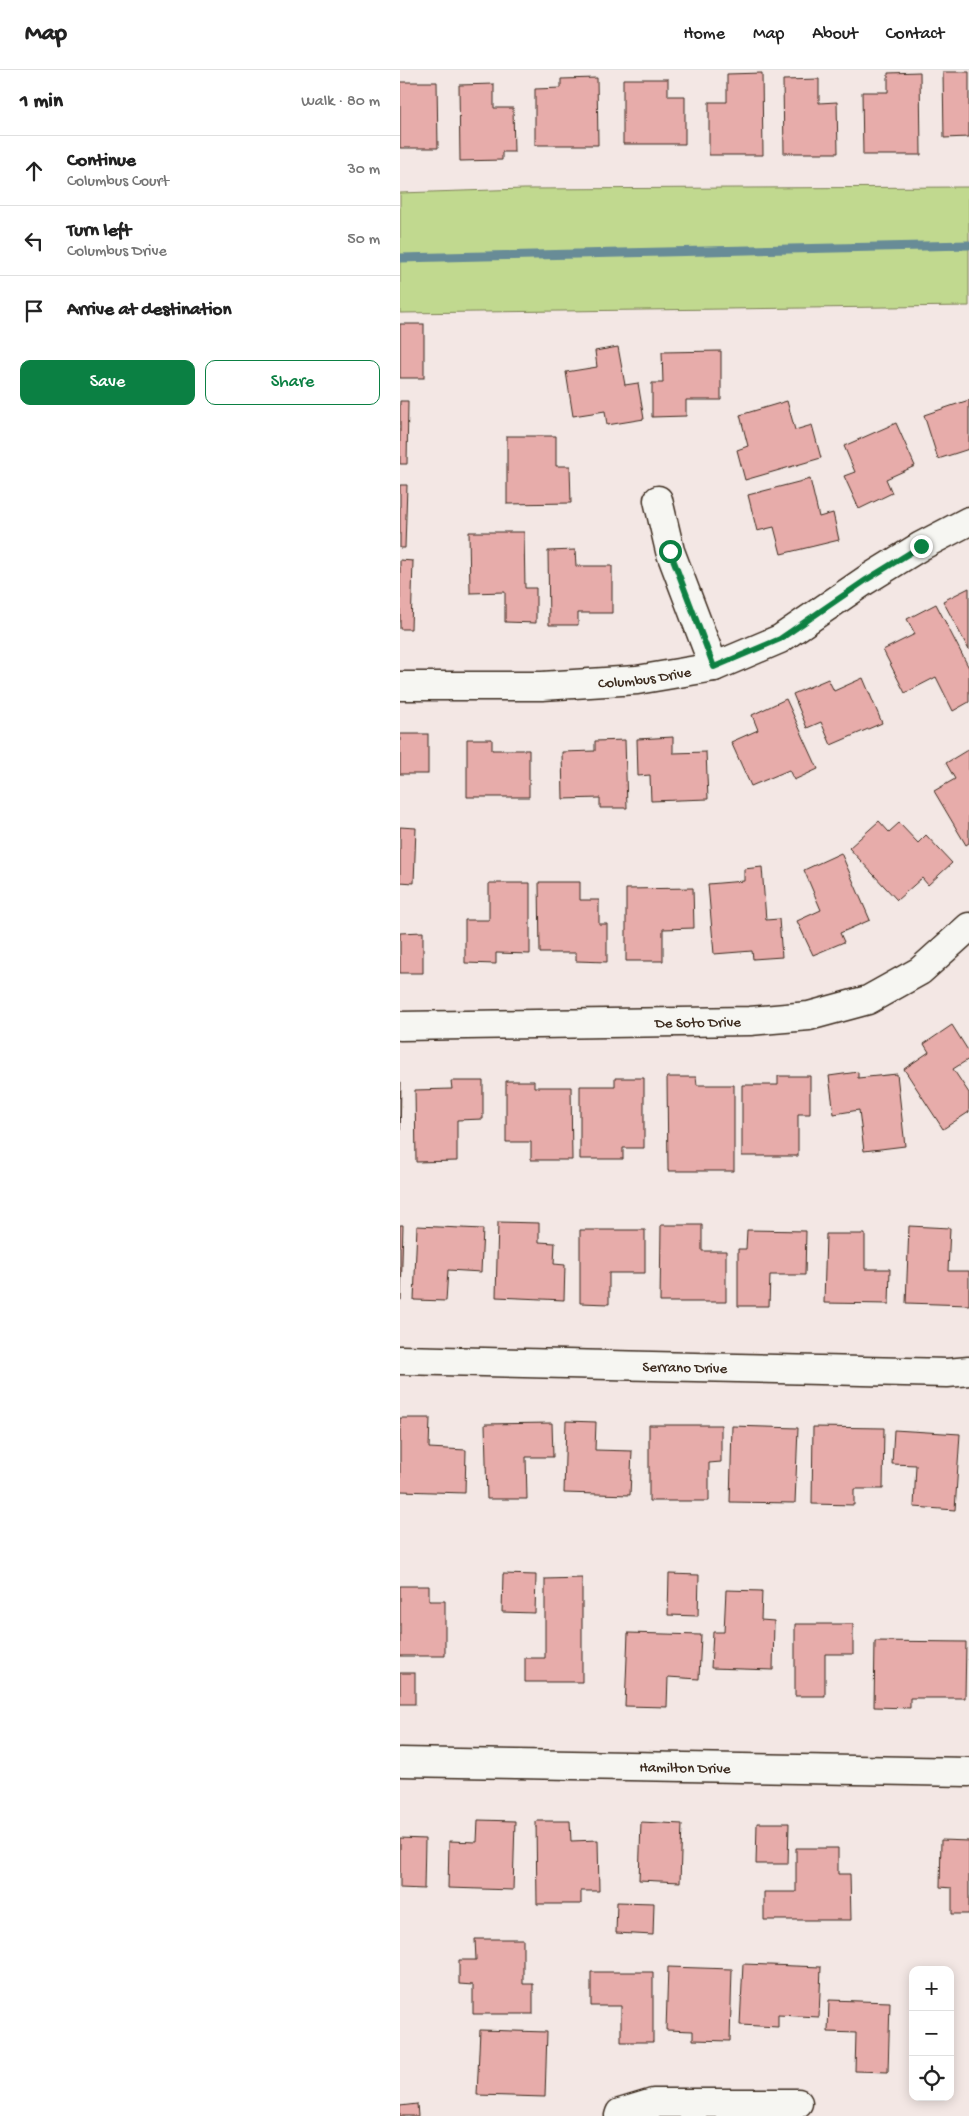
<!DOCTYPE html>
<html lang="en">
<head>
<meta charset="utf-8">
<style>
	body { margin:0; font-family:"Gochi Hand",sans-serif; background:#f6f6f6; color:#222 }
	.controls { position:absolute; right:15px; bottom:15px; display:grid; overflow:hidden; border-radius:10px; box-shadow:0 2px 12px #0003 }
	.controls button { width:45px; height:45px; display:grid; place-items:center; padding:0; border:0; border-bottom:1px solid #e0e0e0; background:#fff; color:#222; font:25px sans-serif }
	.stop { position:absolute; width:15px; height:15px; margin:-11px; border:4px solid #0b8043; border-radius:50%; background:#fff }
	.stop.end { background:#0b8043; border-color:#fff; box-shadow:0 1px 5px #0008 }
	.list { margin:0; padding:0; list-style:none }
	h2 { display:flex; justify-content:space-between; align-items:center; height:65px; margin:0; padding:0 20px; font-size:21px }
	h2 small { font-size:16px; font-weight:400; color:#767676 }
	.list li { display:grid; grid-template-columns:32px 1fr auto; gap:15px; align-items:center; box-sizing:border-box; height:70px; padding:0 20px; border-top:1px solid #e0e0e0 }
	.list b { display:block; font-size:19px; white-space:nowrap }
	.list p { margin:0; font-size:16px; white-space:nowrap; color:#767676 }
	.list em { font-size:16px; font-style:normal; color:#767676 }
	.actions { display:flex; gap:10px; padding:15px 20px }
	.actions a { flex:1; padding:11px 0; border:1px solid #0b8043; border-radius:10px; text-align:center; font-size:18px; color:#0b8043 }
	.actions .main { background:#0b8043; color:#fff }
	.icon { flex:none; width:28px; height:28px; fill:none; stroke:currentColor; stroke-width:2; stroke-linecap:round; stroke-linejoin:round }
	.map { position:relative; flex:none; width:569px; height:2046px; overflow:hidden }
	header { display:flex; align-items:center; gap:30px; box-sizing:border-box; height:70px; padding:0 25px; background:#fff; border-bottom:1px solid #e0e0e0 }
	header strong { font-size:24px }
	nav { display:flex; gap:28px; margin-inline-start:auto; font-size:18px }
	main { display:flex }
	aside { flex:1; background:#fff }
	.map>svg:first-child { display:block }
</style>
</head>
<body>
<header>
<strong>Map</strong>
<nav><a>Home</a><a>Map</a><a>About</a><a>Contact</a></nav>
</header>
<main>
<aside>
<h2>1 min<small>Walk · 80 m</small></h2>
<ul class="list">
<li><svg class="icon" aria-label="ahead" viewBox="0 0 24 24"><path d="M12 20V5M6 11l6-6 6 6"/></svg><div><b>Continue</b><p>Columbus Court</p></div><em>30 m</em></li>
<li><svg class="icon" aria-label="left" viewBox="0 0 24 24"><path d="M17 20v-9H6M10 6l-5 5 5 5"/></svg><div><b>Turn left</b><p>Columbus Drive</p></div><em>50 m</em></li>
<li><svg class="icon" aria-label="arrive" viewBox="0 0 24 24"><path d="M6 21V4h12l-3 4 3 4H6"/></svg><div><b>Arrive at destination</b></div></li>
</ul>
<div class="actions"><a class="main">Save</a><a>Share</a></div>
</aside>
<div class="map">
<svg width="569" height="2046" viewBox="0 0 569 2046">
	<rect width="100%" height="100%" fill="#f3e7e4"/>
	<filter id="ink" filterUnits="userSpaceOnUse"><feTurbulence type="fractalNoise" baseFrequency=".02" numOctaves="2"/><feDisplacementMap in="SourceGraphic" scale="10" xChannelSelector="R" yChannelSelector="G"/><feConvolveMatrix kernelMatrix="1 2 1 2 8 2 1 2 1" color-interpolation-filters="sRGB"/></filter>
	<g filter="url(#ink)">
		<path fill="#c1d98f" stroke="#7e8256" d="M569,117V236L0,243V123L124,119Z"/>
		<g fill="none" stroke-linecap="round" stroke-linejoin="round">
			<path stroke="#688c97" stroke-width="9" d="M0,188L569,175"/>
		</g>
		<g fill="#e7acaa" stroke="#3b2a1e">
			<path d="M520,2L521,85H463L462,22H488V3Z"/>
			<path d="M543,2H569V67L544,68Z"/>
			<path d="M362,3L363,85H309V32H327V4Z"/>
			<path d="M197,8L198,75H135V19L161,18V9Z"/>
			<path d="M223,9H268V26H285V74H223Z"/>
			<path d="M419,9V33L437,32L438,83H384L383,10Z"/>
			<path d="M0,12H37L38,78H0Z"/>
			<path d="M94,14V38H113L114,82H102V90L60,91L59,15Z"/>
			<rect x="0" y="254" width="24" height="54"/>
			<path d="M218,277L225,315L238,313L244,349L207,355L205,341L173,346L166,302L197,297L195,281Z"/>
			<path d="M321,281V330H286V346L252,347V313H263L262,282Z"/>
			<path d="M569,330V379L538,389L524,345Z"/>
			<path d="M0,331H8L7,394H0Z"/>
			<path d="M387,331L395,360L412,355L421,388L345,410L337,380L348,376L340,345Z"/>
			<path d="M496,353L515,396L486,409L492,423L459,439L444,406L455,402L444,376Z"/>
			<path d="M107,366H156V396H170L171,433L107,434Z"/>
			<path d="M410,409L419,447L433,443L439,470L381,484L374,457L357,461L348,425Z"/>
			<path d="M0,415H7L5,478H0Z"/>
			<path d="M69,462H124L125,518H136V553L105,552V522L70,523Z"/>
			<path d="M175,480L176,496H212V543H178V555H149L148,481Z"/>
			<path d="M0,490L13,491L11,559H0Z"/>
			<path d="M569,518V580L543,531Z"/>
			<path d="M536,534L569,598V632L553,641L536,607L505,623L483,580L515,564L507,549Z"/>
			<path d="M463,608L482,653L431,675L421,652L407,658L393,624L428,609L434,621Z"/>
			<path d="M386,629L418,699L394,710L389,700L351,716L331,672L358,660L352,645Z"/>
			<rect x="0" y="664" width="28" height="40"/>
			<path d="M273,667V683L306,682L308,729L251,731L250,705L238,706L237,669Z"/>
			<path d="M67,669H92V680H129V727H67Z"/>
			<path d="M225,670L227,738H200V728L163,729L162,682L195,681V671Z"/>
			<path d="M569,679V773L566,775L534,721L555,709L546,693Z"/>
			<path d="M479,751L489,762L499,753L518,773L526,765L552,793L528,815L522,808L497,830L449,778Z"/>
			<path d="M0,757L16,758L14,813L0,812Z"/>
			<path d="M441,783L470,850L440,863L444,872L413,885L397,851L421,840L404,800Z"/>
			<path d="M362,797L366,850L379,849L382,887L353,889L352,881L314,884L308,814L344,811V799Z"/>
			<path d="M139,812H180V830H199V854H207V892L176,891V883H140Z"/>
			<path d="M89,813H130V884L96,883V894L65,893V850H89Z"/>
			<path d="M293,818L294,858L263,859V891H226V819Z"/>
			<path d="M23,862V903H0V863Z"/>
			<path d="M552,955L569,982V989L553,999L569,1023V1042L543,1059L504,999L529,982L524,974Z"/>
			<path d="M458,1002V1008L497,1004L505,1076L464,1081L459,1040L434,1044L429,1006Z"/>
			<path d="M378,1006H410V1044H398V1086H342V1015H378Z"/>
			<path d="M267,1007H296L297,1015H334V1101H268Z"/>
			<path d="M215,1008H244V1078H223V1089H180V1016H215Z"/>
			<path d="M51,1011H83V1049L57,1050V1091L16,1092L15,1020L52,1019Z"/>
			<path d="M106,1011H134V1017H171L172,1090H131V1072H106Z"/>
			<path d="M0,1012H1L0,1075Z"/>
			<path d="M98,1152L139,1153V1172L155,1173L154,1194L165,1195L164,1230L96,1227Z"/>
			<path d="M0,1155H3L1,1230H0Z"/>
			<path d="M261,1155H302V1181H326V1232H260Z"/>
			<path d="M17,1156L83,1159L81,1202L48,1200L46,1231L14,1230Z"/>
			<path d="M509,1156L550,1158L548,1201H569V1235L506,1233Z"/>
			<path d="M180,1160H245V1203H209V1234L180,1233Z"/>
			<path d="M347,1160L406,1161L405,1205H370L369,1236H338V1179H346Z"/>
			<path d="M426,1164H465V1199H490L489,1234L424,1233Z"/>
			<path d="M0,1348H30L29,1378L66,1380L65,1423L0,1421Z"/>
			<path d="M166,1351L196,1352L195,1380L232,1381L230,1425L164,1423Z"/>
			<path d="M152,1353L153,1387H126L127,1429H87L85,1354Z"/>
			<path d="M249,1355H321V1392L309,1393V1431H249Z"/>
			<path d="M332,1356L398,1358L395,1433L330,1432Z"/>
			<path d="M413,1357L484,1358L483,1419H454V1435L412,1434Z"/>
			<path d="M494,1360L560,1364L555,1440L514,1437L516,1395L492,1394Z"/>
			<path d="M103,1504L136,1505L135,1543L102,1542Z"/>
			<path d="M269,1504L299,1505L298,1546L268,1545Z"/>
			<path d="M182,1508V1612H125V1588H145V1509Z"/>
			<path d="M0,1516H29V1531H45V1586H0Z"/>
			<path d="M326,1520L362,1521L361,1550L374,1551L373,1600L311,1598L313,1562H324Z"/>
			<path d="M395,1554H453V1584H425V1626H395Z"/>
			<path d="M228,1563L301,1565L299,1609L268,1607L267,1637L225,1636Z"/>
			<path d="M475,1571L566,1572L565,1628H510V1638L474,1637Z"/>
			<rect x="0" y="1603" width="15" height="31"/>
			<path d="M78,1750L115,1751L113,1820L48,1818L49,1771L77,1772Z"/>
			<path d="M136,1751H170L171,1771L198,1770L199,1821H181V1834H137Z"/>
			<path d="M241,1752L282,1754L280,1812L239,1810Z"/>
			<path d="M357,1753H389L388,1794H356Z"/>
			<path d="M0,1768L25,1769L24,1819L0,1818Z"/>
			<path d="M541,1770L569,1771V1844H552V1818L540,1817Z"/>
			<path d="M396,1778H438V1804H450L451,1850H364V1822H396Z"/>
			<path d="M217,1832L254,1833L253,1865L216,1863Z"/>
			<path d="M75,1869H123V1914H133V1944H73V1915L59,1914V1890H76Z"/>
			<path d="M343,1894L421,1897L419,1947L378,1945V1957L340,1955Z"/>
			<path d="M268,1897L332,1899L330,1971L293,1970V1961L266,1960Z"/>
			<path d="M191,1902H253V1972H221V1936H191Z"/>
			<path d="M429,1930L490,1932L488,2002L455,2001L456,1963L428,1962Z"/>
			<path d="M80,1960L147,1962L145,2027L77,2025Z"/>
			<path d="M17,2034L18,2046H0V2036Z"/>
		</g>
		<g fill="none" stroke-linecap="round" stroke-linejoin="round">
			<g stroke="#3b2a1e" stroke-width="31">
				<g id="minor">
					<path d="M258,430L270,481L314,597"/>
					<path id="s1" d="M0,616H142L237,610L314,597L380,569L466,510L521,476L569,451"/>
					<path id="s2" d="M0,956L350,951L409,946L468,930L520,901L569,857"/>
					<path id="s3" d="M0,1290L547,1303L569,1301"/>
					<path id="s4" d="M0,1692L569,1702"/>
					<path d="M219,2046L220,2043L253,2033H398"/>
				</g>
			</g>
			<use href="#minor" stroke="#f6f6f2" stroke-width="28"/>
		</g>
	</g>
	<g fill="none" stroke-linecap="round" stroke-linejoin="round" filter="url(#ink)">
		<path stroke="#0b8043" stroke-width="6" d="M270,481L314,597L380,569L466,510L521,476"/>
	</g>
	<g text-anchor="middle" stroke-width="4" stroke-linejoin="round" paint-order="stroke">
		<g font-size="15" fill="#3b2a1e" stroke="#f6f6f2">
			<text dy="5" stroke="none"><textPath href="#s1" startOffset="245">Columbus Drive</textPath></text>
			<text dy="5" stroke="none"><textPath href="#s2" startOffset="298">De Soto Drive</textPath></text>
			<text dy="5" stroke="none"><textPath href="#s3" startOffset="285">Serrano Drive</textPath></text>
			<text dy="5" stroke="none"><textPath href="#s4" startOffset="285">Hamilton Drive</textPath></text>
		</g>
	</g>
</svg>
<div class="controls">
<button>+</button>
<button>−</button>
<button><svg class="icon" aria-label="locate" viewBox="0 0 24 24"><circle cx="12" cy="12" r="6"/><path d="M12 2v4M12 18v4M2 12h4M18 12h4"/></svg></button>
</div>
<div class="stop" style="left:270px;top:481px"></div>
<div class="stop end" style="left:521px;top:476px"></div>
</div>
</main>
</body>
</html>
